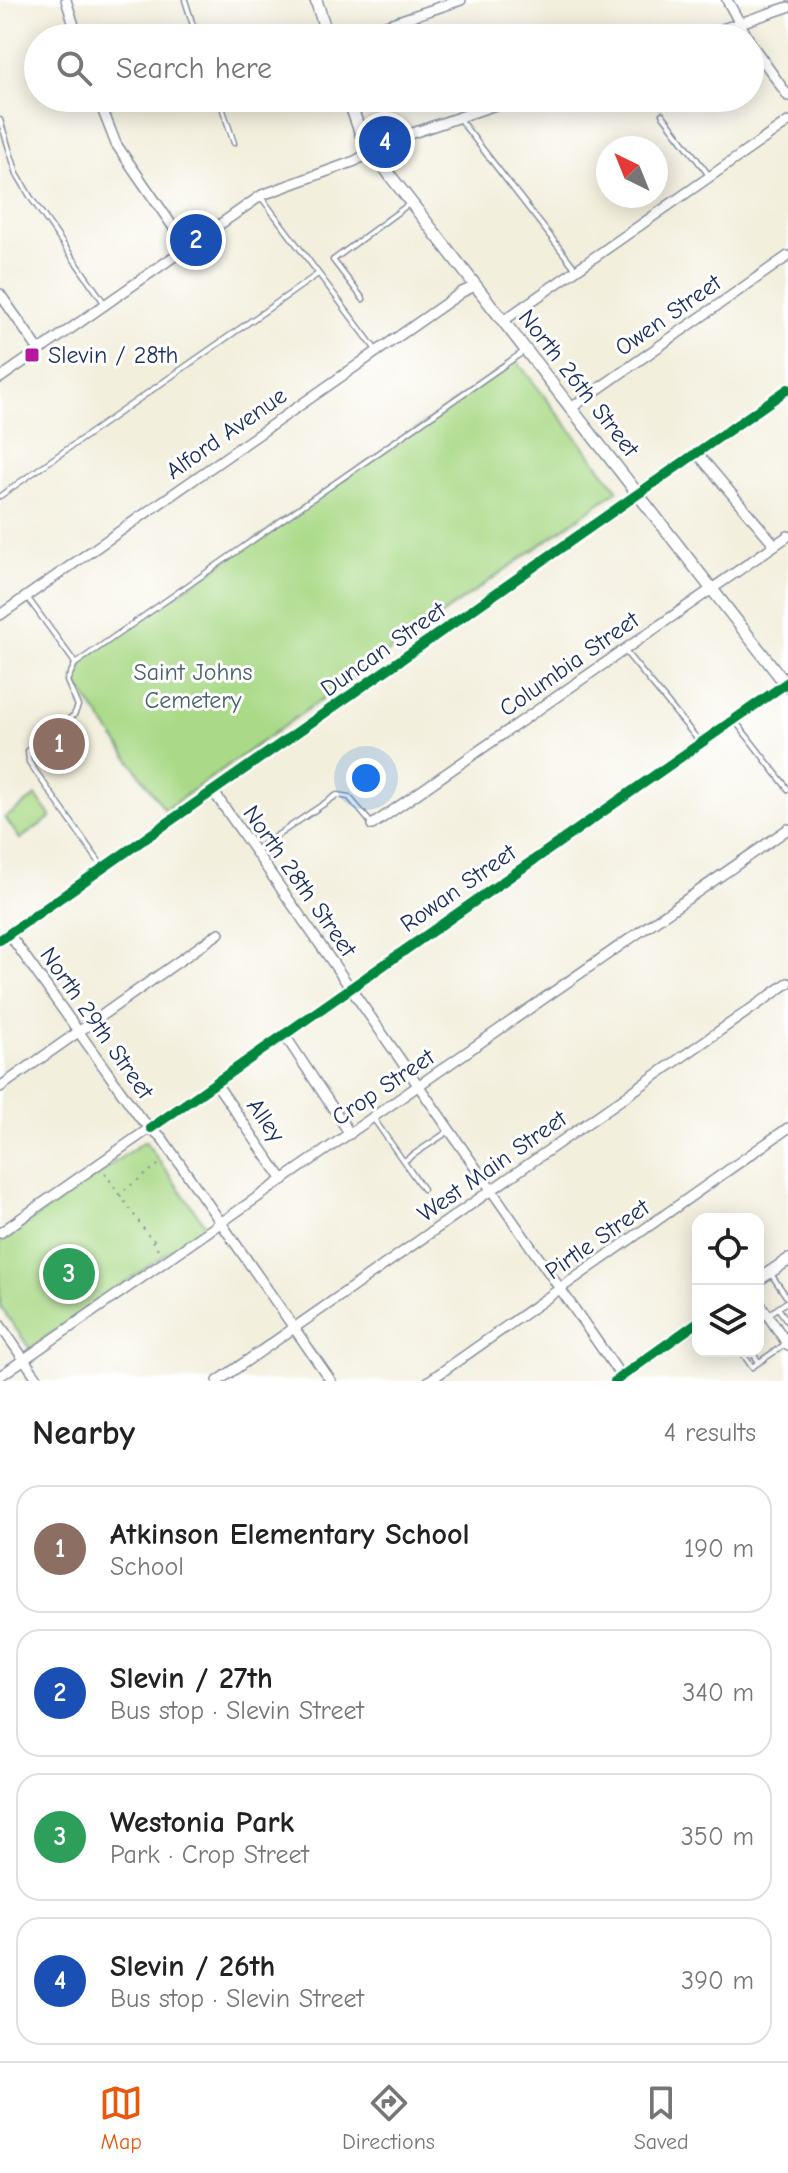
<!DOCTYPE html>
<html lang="en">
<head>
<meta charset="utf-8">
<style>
	body { margin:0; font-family:"Comic Neue",sans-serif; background:#f2f2f2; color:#222 }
	.controls { position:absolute; right:24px; bottom:24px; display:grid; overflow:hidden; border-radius:16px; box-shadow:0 4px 20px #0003 }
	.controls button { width:72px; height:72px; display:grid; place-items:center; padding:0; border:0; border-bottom:2px solid #e0e0e0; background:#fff; color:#222; font:40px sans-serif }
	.compass { position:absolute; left:596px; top:136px; width:72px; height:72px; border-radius:50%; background:#fff; box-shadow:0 4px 20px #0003; rotate:317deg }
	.you { position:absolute; left:366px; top:778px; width:28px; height:28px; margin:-20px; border:6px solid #fff; border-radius:50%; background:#1a73e8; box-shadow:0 0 0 12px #1a73e833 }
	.badge { display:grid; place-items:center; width:52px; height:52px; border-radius:50%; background:#ea580c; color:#fff; font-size:26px; font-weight:700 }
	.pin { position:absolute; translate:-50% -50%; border:4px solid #fff; box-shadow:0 2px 8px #0006 }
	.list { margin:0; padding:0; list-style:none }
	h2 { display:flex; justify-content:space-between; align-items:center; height:104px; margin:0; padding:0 32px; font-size:34px }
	h2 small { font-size:26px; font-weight:400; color:#767676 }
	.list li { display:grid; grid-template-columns:52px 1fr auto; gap:24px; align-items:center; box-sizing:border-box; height:128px; margin:0 16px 16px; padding:0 16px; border:2px solid #e0e0e0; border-radius:24px }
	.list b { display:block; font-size:30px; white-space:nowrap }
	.list p { margin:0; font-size:26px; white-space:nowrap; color:#767676 }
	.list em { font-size:26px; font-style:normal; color:#767676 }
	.icon { flex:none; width:44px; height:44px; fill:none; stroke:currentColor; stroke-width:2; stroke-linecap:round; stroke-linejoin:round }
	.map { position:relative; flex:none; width:788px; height:1381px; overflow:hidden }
	.search { position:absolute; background:#fff; box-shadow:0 4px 20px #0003; left:24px; right:24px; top:24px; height:88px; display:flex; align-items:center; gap:20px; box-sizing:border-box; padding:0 28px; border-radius:44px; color:#767676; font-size:30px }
	.sheet { height:680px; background:#fff }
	nav { display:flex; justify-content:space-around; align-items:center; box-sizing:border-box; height:112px; border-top:2px solid #e0e0e0; background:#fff; font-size:22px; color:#767676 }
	nav a { display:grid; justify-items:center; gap:4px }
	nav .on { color:#ea580c }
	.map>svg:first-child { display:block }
</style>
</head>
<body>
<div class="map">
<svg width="788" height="1381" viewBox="0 0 788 1381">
	<rect width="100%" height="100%" fill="#fff"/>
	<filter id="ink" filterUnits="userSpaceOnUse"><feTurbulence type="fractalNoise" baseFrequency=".0125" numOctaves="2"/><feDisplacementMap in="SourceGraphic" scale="16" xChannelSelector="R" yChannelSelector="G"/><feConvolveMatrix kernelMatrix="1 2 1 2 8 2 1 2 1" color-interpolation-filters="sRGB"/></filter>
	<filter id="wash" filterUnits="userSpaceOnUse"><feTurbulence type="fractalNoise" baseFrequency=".006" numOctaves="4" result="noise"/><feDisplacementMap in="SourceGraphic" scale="32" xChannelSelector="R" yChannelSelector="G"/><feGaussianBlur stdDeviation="1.8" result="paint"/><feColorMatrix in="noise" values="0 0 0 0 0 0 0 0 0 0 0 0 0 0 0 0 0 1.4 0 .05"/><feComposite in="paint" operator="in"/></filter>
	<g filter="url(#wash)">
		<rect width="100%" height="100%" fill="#f3efdd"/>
		<g fill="#aada88" stroke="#628473" stroke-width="2">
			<path d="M516,360L618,490L165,810L73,679L89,655Z"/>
			<path d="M36,796L51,817L20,839L5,818Z"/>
			<path d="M145,1141L206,1226L30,1349L0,1306V1242Z"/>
		</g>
	</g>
	<g filter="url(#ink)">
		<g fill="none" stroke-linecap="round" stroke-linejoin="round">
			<g stroke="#878f9e" stroke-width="7">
				<g id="service">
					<path d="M185,0L197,38"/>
					<path d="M219,98L234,143"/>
					<path d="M662,114L708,174"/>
					<path d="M0,120L17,174L31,198L105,304"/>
					<path d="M460,120L575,268"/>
					<path d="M261,197L376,350"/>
					<path d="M363,299L333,260L409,204"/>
					<path d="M0,496L318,274"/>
					<path d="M27,597L73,660L75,664L67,681L78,706L74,715L28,751L29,762L102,866"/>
					<path d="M624,650L699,741"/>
					<path d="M75,664L526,350"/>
					<path d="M736,722L788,789"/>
					<path d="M257,849L337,795L349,797L371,823"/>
					<path d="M373,1118L423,1189"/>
					<path d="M404,1161L449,1131"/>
					<path d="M771,1274L788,1299"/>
					<path d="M778,1308L788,1322"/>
					<path d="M768,1315L788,1301"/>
					<path d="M741,1351L752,1367L787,1343"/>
					<path d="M751,1351L759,1362"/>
				</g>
			</g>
			<g stroke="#878f9e" stroke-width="12">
				<g id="minor">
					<path d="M66,0L78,38"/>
					<path d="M727,0L748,38"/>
					<path d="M347,38L461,0"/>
					<path d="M695,38L788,7"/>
					<path d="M750,42L788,96"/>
					<path d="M98,98L116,144L187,247"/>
					<path d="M0,294L39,350"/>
					<path d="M503,321L788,122"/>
					<path d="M0,378L262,195L355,161L392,140L516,98"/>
					<path d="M571,408L788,256"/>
					<path d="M697,453L775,545"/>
					<path d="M0,615L462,292L475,286"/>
					<path d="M213,791L621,1376"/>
					<path d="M372,825L788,536"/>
					<path d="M9,934L140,1118L162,1138L331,1381"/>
					<path d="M0,940L788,389"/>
					<path d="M284,1034L350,1134"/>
					<path d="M215,1082L283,1180"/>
					<path d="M0,1087L219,933"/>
					<path d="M0,1233L788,682"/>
					<path d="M758,1301L788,1345"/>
					<path d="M0,1325L39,1381"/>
					<path d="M0,1376L788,829"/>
					<path d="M218,1381L788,983"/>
					<path d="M429,1381L788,1128"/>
				</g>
			</g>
			<g stroke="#878f9e" stroke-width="14">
				<g id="tertiary">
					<path d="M316,0L328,38"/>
					<path d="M348,98L361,134L392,178L788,687"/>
					<path d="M758,1280L788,1260"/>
					<path d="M615,1381L698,1322"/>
				</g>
			</g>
			<g stroke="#878f9e" stroke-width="2" stroke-dasharray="2 6" stroke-linecap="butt">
				<path d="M105,1173L119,1194L162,1162"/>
				<path d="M120,1195L160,1252"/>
				<path d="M153,1240L160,1236"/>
			</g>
			<use href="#service" stroke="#fff" stroke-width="4"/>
			<use href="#minor" stroke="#fff" stroke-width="9"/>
			<use href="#tertiary" stroke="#fff" stroke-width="11"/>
			<g stroke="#fff" stroke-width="15">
				<g id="cycleway">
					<path d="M0,940L788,389"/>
					<path d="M151,1128L788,682"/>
					<path d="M615,1381L698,1322"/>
				</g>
			</g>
			<use href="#cycleway" stroke="#00873e" stroke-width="10"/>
		</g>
	</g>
	<rect fill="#b5179e" stroke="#fff" stroke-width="3" x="24" y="347" width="16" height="16" rx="4"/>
	<g text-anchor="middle" stroke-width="6" stroke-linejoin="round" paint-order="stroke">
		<g font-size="24" fill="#1b2f5e" stroke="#fff">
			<text transform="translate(668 315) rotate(-35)" y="8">Owen Street</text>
			<text transform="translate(579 383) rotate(52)" y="8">North 26th Street</text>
			<text transform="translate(226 433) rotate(-35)" y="8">Alford Avenue</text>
			<text transform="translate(383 649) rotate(-35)" y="8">Duncan Street</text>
			<text transform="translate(569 664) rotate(-35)" y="8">Columbia Street</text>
			<text transform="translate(300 881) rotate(55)" y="8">North 28th Street</text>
			<text transform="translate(458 888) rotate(-35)" y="8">Rowan Street</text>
			<text transform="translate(97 1023) rotate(55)" y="8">North 29th Street</text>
			<text transform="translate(383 1087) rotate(-34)" y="8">Crop Street</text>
			<text transform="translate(266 1120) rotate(55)" y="8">Alley</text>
			<text transform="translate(492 1166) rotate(-35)" y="8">West Main Street</text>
			<text transform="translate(597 1239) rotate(-35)" y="8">Pirtle Street</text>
		</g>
		<g font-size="24" fill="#1b2f5e" stroke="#fff" text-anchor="start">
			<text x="48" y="363">Slevin / 28th</text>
		</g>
		<g font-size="24" fill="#46626b" stroke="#fff">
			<text x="193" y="680">Saint Johns<tspan x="193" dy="28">Cemetery</tspan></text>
		</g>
	</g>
</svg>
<div class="controls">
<button><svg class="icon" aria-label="locate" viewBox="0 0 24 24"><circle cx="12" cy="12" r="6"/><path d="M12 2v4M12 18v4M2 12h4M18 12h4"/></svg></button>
<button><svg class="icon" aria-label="layers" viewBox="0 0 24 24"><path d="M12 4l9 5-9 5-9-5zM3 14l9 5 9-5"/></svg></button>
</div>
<svg class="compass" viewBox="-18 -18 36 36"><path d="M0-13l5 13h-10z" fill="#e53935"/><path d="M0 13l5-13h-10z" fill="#767676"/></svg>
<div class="you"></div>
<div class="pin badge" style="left:59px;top:744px;background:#8d6e63">1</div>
<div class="pin badge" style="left:196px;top:240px;background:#1a4fb4">2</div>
<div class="pin badge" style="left:69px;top:1274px;background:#2e9e5b">3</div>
<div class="pin badge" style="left:385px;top:142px;background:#1a4fb4">4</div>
<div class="search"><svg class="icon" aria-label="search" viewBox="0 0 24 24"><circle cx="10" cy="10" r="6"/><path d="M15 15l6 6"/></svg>Search here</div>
</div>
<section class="sheet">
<h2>Nearby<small>4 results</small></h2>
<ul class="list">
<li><span class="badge" style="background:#8d6e63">1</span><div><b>Atkinson Elementary School</b><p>School</p></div><em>190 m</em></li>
<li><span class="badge" style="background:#1a4fb4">2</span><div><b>Slevin / 27th</b><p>Bus stop · Slevin Street</p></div><em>340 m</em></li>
<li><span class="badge" style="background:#2e9e5b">3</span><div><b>Westonia Park</b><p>Park · Crop Street</p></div><em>350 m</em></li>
<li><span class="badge" style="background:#1a4fb4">4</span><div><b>Slevin / 26th</b><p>Bus stop · Slevin Street</p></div><em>390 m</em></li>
</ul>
</section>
<nav>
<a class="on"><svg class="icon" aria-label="map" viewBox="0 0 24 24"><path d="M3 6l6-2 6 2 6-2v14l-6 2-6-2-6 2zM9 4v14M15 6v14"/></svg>Map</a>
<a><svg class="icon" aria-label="directions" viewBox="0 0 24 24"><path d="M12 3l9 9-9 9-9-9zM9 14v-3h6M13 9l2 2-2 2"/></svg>Directions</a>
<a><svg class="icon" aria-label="saved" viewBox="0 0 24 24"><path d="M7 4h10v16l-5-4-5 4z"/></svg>Saved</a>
</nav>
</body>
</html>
